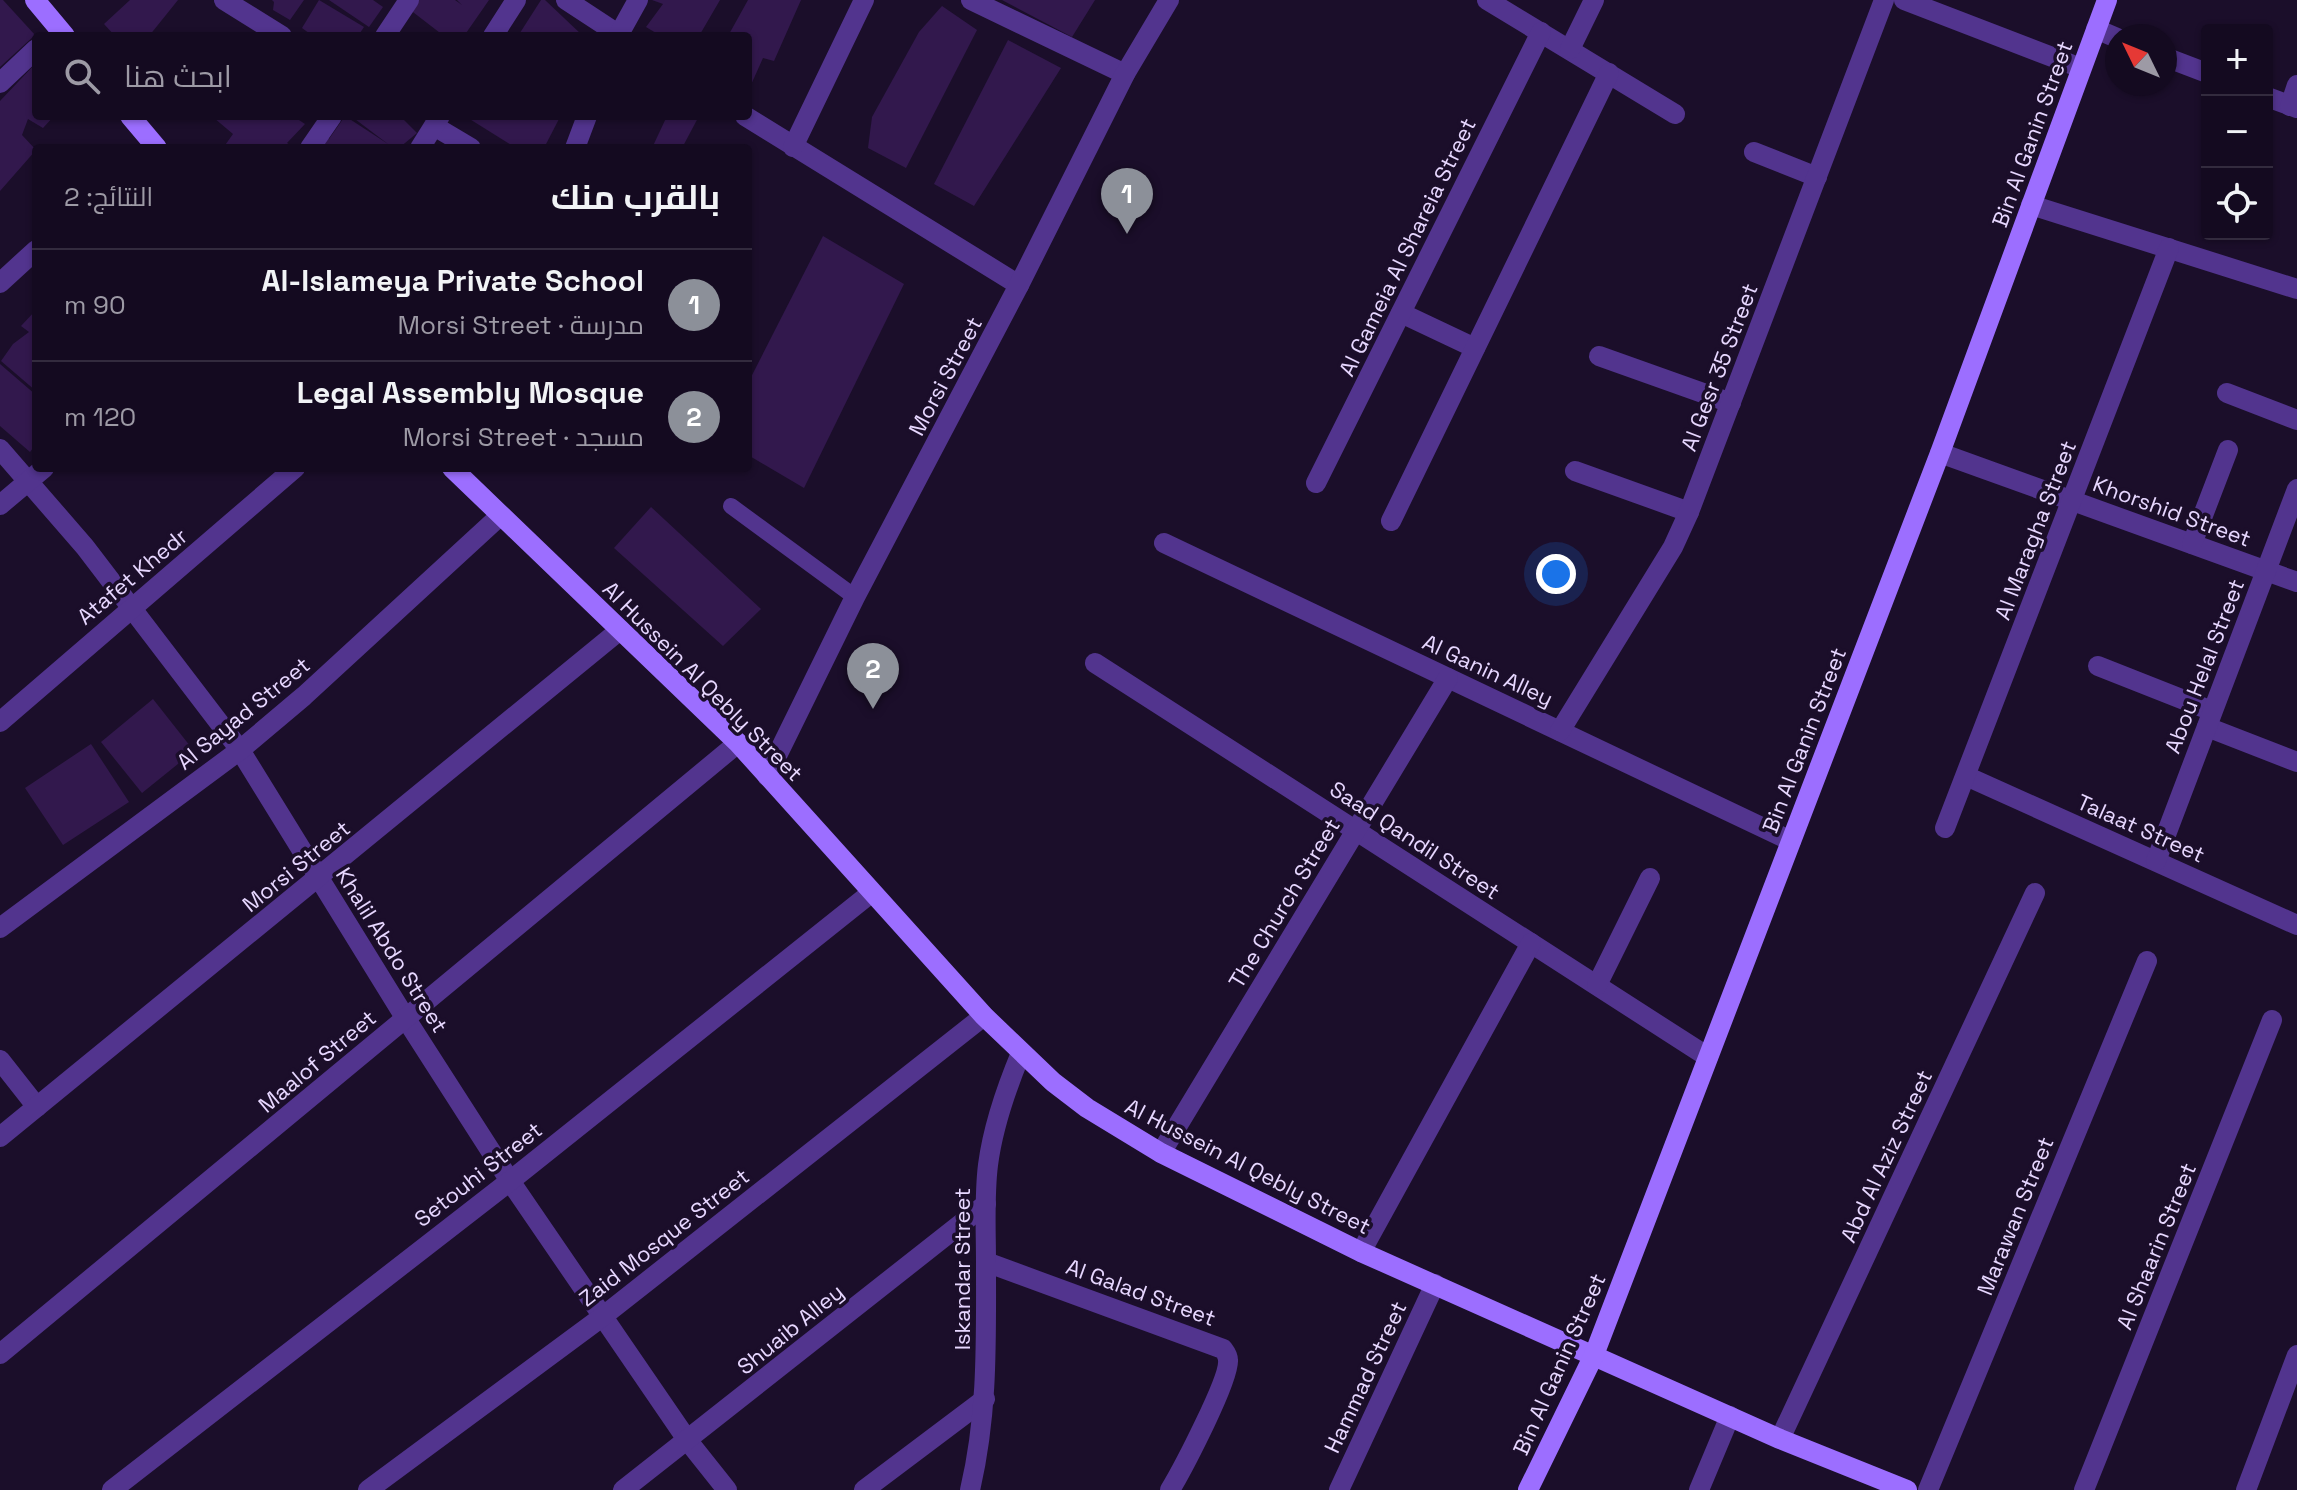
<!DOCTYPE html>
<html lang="ar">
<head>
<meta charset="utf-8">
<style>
	body { margin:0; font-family:"Space Grotesk",Cairo,sans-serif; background:#21182d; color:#f1f3f6; direction:rtl }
	.controls { position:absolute; right:24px; top:24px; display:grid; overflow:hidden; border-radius:8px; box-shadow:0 2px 6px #0004 }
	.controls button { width:72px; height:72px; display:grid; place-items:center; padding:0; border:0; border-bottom:2px solid #332b3e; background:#140a20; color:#f1f3f6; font:40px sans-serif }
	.compass { position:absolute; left:2105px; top:24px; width:72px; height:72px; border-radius:50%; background:#140a20; box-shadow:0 2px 6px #0004; rotate:313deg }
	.you { position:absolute; left:1556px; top:574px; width:28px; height:28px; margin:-20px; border:6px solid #fff; border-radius:50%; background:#1a73e8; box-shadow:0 0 0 12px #1a73e833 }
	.badge { display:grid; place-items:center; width:52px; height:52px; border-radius:50%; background:#8c9099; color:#fff; font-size:26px; font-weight:700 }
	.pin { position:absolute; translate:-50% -66px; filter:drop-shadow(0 2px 4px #0008) }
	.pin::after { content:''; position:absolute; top:42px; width:28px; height:24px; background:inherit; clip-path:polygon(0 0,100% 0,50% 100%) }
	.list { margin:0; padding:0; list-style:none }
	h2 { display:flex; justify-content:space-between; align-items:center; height:104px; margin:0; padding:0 32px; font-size:34px }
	h2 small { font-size:26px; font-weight:400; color:#9d9aa5 }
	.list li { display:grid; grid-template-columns:52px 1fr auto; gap:24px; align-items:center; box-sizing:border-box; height:112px; padding:0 32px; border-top:2px solid #332b3e }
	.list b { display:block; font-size:30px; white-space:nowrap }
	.list p { margin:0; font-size:26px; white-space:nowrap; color:#9d9aa5 }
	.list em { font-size:26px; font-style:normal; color:#9d9aa5 }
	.icon { flex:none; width:44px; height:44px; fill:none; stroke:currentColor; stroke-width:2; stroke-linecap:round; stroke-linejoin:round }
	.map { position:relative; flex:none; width:2297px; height:1490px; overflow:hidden; direction:ltr }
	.search { position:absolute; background:#140a20; box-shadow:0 2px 6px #0004; left:32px; top:32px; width:720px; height:88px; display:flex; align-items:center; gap:20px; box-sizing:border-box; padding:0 28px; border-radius:8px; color:#9d9aa5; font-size:30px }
	.panel { position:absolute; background:#140a20; box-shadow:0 2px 6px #0004; left:32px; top:144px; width:720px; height:328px; border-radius:8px; direction:rtl }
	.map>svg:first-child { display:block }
</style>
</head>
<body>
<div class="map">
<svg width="2297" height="1490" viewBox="0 0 2297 1490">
	<rect width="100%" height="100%" fill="#1b0e2a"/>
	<g fill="#32184d">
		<path d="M0,0H3L35,35L0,67Z"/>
		<path d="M130,0H178L149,36H115L104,24Z"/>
		<path d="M272,0H304L290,20L273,10L274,2Z"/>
		<path d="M319,0L364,27L358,36H313L302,28Z"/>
		<path d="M329,0H373L383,7L369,27Z"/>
		<path d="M415,0H455L462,5L457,0H489L464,36H444L409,9Z"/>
		<path d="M541,0H545L583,36H518Z"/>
		<path d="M652,0H720L699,36H661L646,27L663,4Z"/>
		<path d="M748,0H801L774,61L763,58L750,87L748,85V36H728Z"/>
		<path d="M1002,0H1095L1072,37Z"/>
		<path d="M942,6L977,30L906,168L868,148L872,117L919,32Z"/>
		<path d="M1008,40L1061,68L974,206L934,184Z"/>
		<path d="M36,63V116H54L43,128L28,119L22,135L36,150L0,191V101Z"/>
		<path d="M215,116H293L305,124L287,143L295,148H223L233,134L214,118Z"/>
		<path d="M345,116L388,144L351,116H400L417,133L399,148H341L338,145L336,148H313L324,133L329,139Z"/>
		<path d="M469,116H558L560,117L544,148H516L468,118Z"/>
		<path d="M667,116H699L682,148H652Z"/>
		<path d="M823,236L904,284L804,488L748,455V383Z"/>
		<path d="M36,310V391L1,361L13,344L29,332L21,326Z"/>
		<path d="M0,364L36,395V444L30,452L0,426Z"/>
		<path d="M651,507L761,609L723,646L614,548Z"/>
		<path d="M153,699L194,751L142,793L101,742Z"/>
		<path d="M91,744L129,802L63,845L25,788Z"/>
	</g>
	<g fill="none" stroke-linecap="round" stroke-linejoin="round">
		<path stroke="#52348e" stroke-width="16" d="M731,506L855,597"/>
		<g stroke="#52348e" stroke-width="20">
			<path d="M224,0L282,36"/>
			<path d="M566,0L621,36"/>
			<path d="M971,0L1125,74"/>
			<path d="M1487,0L1675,114"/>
			<path d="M1904,0L2081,68"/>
			<path d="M2096,29L2117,38"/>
			<path d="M385,36L409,0"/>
			<path d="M493,36L516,0"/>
			<path d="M618,36L638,0"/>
			<path d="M1570,49L1594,0"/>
			<path d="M2165,57L2207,73"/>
			<path d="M0,83L36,49"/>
			<path d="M2267,97L2297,108"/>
			<path d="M2290,106L2297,85"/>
			<path d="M745,116L1019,285"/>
			<path d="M434,126L471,148"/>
			<path d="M793,147L864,0"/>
			<path d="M310,148L332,116"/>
			<path d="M420,148L440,116"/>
			<path d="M575,148L587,116"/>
			<path d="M1754,152L1817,177"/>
			<path d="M2031,205L2297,289"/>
			<path d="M0,283L36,250"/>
			<path d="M1401,313L1475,348"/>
			<path d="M1599,356L1731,403"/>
			<path d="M2227,393L2297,420"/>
			<path d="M0,449L85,547L240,750L406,1019L510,1181L688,1441L727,1490"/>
			<path d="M1940,453L2297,582"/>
			<path d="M1575,471L1689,512"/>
			<path d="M1316,483L1541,32"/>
			<path d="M0,505L44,468"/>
			<path d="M1391,521L1609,73"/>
			<path d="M1164,543L1791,841"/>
			<path d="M2192,544L2228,450"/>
			<path d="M1095,663L1708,1057"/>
			<path d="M2098,666L2212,711"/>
			<path d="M0,722L295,468"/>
			<path d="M2207,727L2297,762"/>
			<path d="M1560,731L1673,547L1689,512L1884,0"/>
			<path d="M767,776L855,597L1019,285L1125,74L1169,0"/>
			<path d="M1966,776L2297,925"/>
			<path d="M1945,828L2169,248"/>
			<path d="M2156,861L2297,489"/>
			<path d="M0,928L240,750L304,696L501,515"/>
			<path d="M1597,985L1650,878"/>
			<path d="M0,1060L37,1107"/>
			<path d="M0,1137L620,630"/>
			<path d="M1161,1153L1448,678"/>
			<path d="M1361,1252L1531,943"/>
			<path d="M986,1262L1223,1349C1226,1353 1228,1355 1228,1360C1230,1379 1182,1470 1170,1490"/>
			<path d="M0,1354L738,743"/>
			<path d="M1780,1439L2035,893"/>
			<path d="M112,1490L510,1181L871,893"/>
			<path d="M368,1490L602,1317L984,1016"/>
			<path d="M623,1490L986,1204"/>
			<path d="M864,1490L985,1399"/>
			<path d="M970,1490C988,1414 986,1341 986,1263C986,1230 984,1197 988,1165C993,1126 1006,1089 1021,1053"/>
			<path d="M1339,1490L1435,1284"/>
			<path d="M1699,1490L1730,1416"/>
			<path d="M1928,1490L2147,961"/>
			<path d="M2084,1490L2272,1020"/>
			<path d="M2246,1490L2297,1355"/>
		</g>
		<g stroke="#9c6eff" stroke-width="20">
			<path d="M35,0L65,36"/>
			<path d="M130,116L157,148"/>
			<path d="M452,468L738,743L984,1016L1053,1082L1087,1108L1161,1153L1361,1252L1780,1439L1907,1490"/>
			<path d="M1528,1490L1594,1355L1940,453L2107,0"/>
		</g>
	</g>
	<g text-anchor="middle" stroke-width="7" stroke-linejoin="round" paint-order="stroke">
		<g font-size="22" fill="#e7d7ff" stroke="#1b0e2a">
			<text transform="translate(2032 134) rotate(-70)" y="8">Bin Al Ganin Street</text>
			<text transform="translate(1407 247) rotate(-64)" y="8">Al Gameia Al Shareia Street</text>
			<text transform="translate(1719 367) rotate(-69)" y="8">Al Gesr 35 Street</text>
			<text transform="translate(945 376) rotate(-62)" y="8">Morsi Street</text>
			<text transform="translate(2172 511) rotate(20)" y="8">Khorshid Street</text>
			<text transform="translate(2035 530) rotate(-69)" y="8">Al Maragha Street</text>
			<text transform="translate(132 576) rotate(-40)" y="8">Atafet Khedr</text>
			<text transform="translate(2204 666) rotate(-69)" y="8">Abou Helal Street</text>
			<text transform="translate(1488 670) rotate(25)" y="8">Al Ganin Alley</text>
			<text transform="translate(703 681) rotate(45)" y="8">Al Hussein Al Qebly Street</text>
			<text transform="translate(243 713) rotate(-39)" y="8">Al Sayad Street</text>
			<text transform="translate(1804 740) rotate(-69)" y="8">Bin Al Ganin Street</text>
			<text transform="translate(2141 828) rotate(24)" y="8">Talaat Street</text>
			<text transform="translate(1415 840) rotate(33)" y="8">Saad Qandil Street</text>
			<text transform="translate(296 866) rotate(-39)" y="8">Morsi Street</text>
			<text transform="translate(1284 903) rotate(-59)" y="8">The Church Street</text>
			<text transform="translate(392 950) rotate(58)" y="8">Khalil Abdo Street</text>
			<text transform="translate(317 1061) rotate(-40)" y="8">Maalof Street</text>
			<text transform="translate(1886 1156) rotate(-65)" y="8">Abd Al Aziz Street</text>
			<text transform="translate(1248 1166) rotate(27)" y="8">Al Hussein Al Qebly Street</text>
			<text transform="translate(478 1174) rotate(-38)" y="8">Setouhi Street</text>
			<text transform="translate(2015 1216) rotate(-68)" y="8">Marawan Street</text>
			<text transform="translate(664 1237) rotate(-38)" y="8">Zaid Mosque Street</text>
			<text transform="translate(2156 1246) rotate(-68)" y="8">Al Shaarin Street</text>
			<text transform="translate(962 1269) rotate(-90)" y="8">Iskandar Street</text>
			<text transform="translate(1141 1292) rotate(20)" y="8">Al Galad Street</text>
			<text transform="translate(790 1329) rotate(-39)" y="8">Shuaib Alley</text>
			<text transform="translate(1559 1364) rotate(-66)" y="8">Bin Al Ganin Street</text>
			<text transform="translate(1365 1377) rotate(-65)" y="8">Hammad Street</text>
		</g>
	</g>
</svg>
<div class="controls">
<button>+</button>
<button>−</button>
<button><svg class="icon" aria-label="locate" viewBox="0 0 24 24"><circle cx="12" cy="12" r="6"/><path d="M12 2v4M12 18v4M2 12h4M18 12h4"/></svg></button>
</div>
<svg class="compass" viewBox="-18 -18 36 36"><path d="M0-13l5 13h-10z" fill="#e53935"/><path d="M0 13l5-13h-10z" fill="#9d9aa5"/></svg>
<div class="you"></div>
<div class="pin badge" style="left:1127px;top:234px">1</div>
<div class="pin badge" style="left:873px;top:709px">2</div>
<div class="search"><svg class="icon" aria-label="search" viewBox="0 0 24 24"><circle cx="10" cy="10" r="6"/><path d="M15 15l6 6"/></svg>ابحث هنا</div>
<section class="panel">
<h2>بالقرب منك<small>النتائج: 2</small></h2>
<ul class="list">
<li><span class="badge">1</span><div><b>Al-Islameya Private School</b><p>مدرسة · Morsi Street</p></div><em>90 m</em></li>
<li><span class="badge">2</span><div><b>Legal Assembly Mosque</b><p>مسجد · Morsi Street</p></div><em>120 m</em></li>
</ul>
</section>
</div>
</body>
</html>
